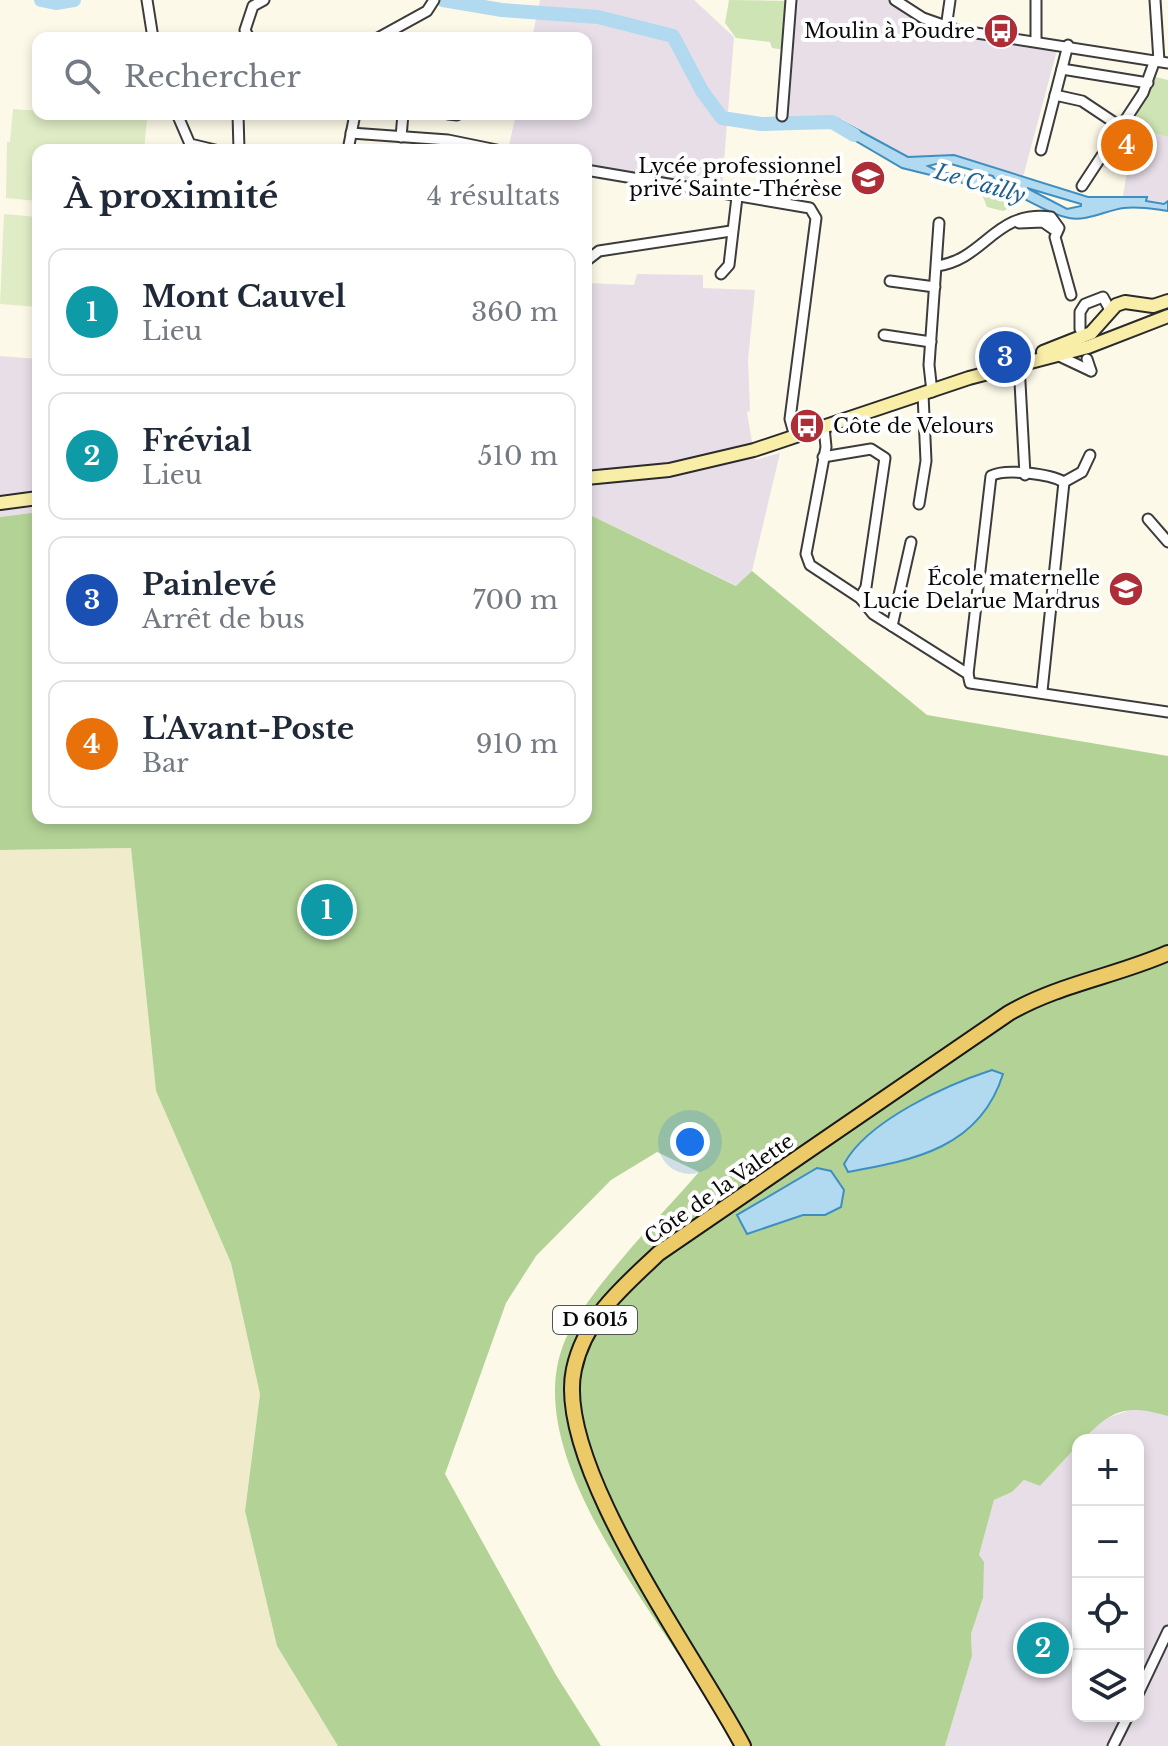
<!DOCTYPE html>
<html lang="fr">
<head>
<meta charset="utf-8">
<style>
	body { margin:0; font-family:"Libre Baskerville",serif; background:#f6f6f7; color:#1f2937 }
	.controls { position:absolute; right:24px; bottom:24px; display:grid; overflow:hidden; border-radius:16px; box-shadow:0 4px 12px #0003 }
	.controls button { width:72px; height:72px; display:grid; place-items:center; padding:0; border:0; border-bottom:2px solid #e0e1e3; background:#fff; color:#1f2937; font:40px sans-serif }
	.you { position:absolute; left:690px; top:1142px; width:28px; height:28px; margin:-20px; border:6px solid #fff; border-radius:50%; background:#1a73e8; box-shadow:0 0 0 12px #1a73e833 }
	.badge { display:grid; place-items:center; width:52px; height:52px; border-radius:50%; background:#0b8043; color:#fff; font-size:26px; font-weight:700 }
	.pin { position:absolute; translate:-50% -50%; border:4px solid #fff; box-shadow:0 2px 8px #0006 }
	.list { margin:0; padding:0; list-style:none }
	h2 { display:flex; justify-content:space-between; align-items:center; height:104px; margin:0; padding:0 32px; font-size:34px }
	h2 small { font-size:26px; font-weight:400; color:#747a83 }
	.list li { display:grid; grid-template-columns:52px 1fr auto; gap:24px; align-items:center; box-sizing:border-box; height:128px; margin:0 16px 16px; padding:0 16px; border:2px solid #e0e1e3; border-radius:16px }
	.list b { display:block; font-size:30px; white-space:nowrap }
	.list p { margin:0; font-size:26px; white-space:nowrap; color:#747a83 }
	.list em { font-size:26px; font-style:normal; color:#747a83 }
	.icon { flex:none; width:44px; height:44px; fill:none; stroke:currentColor; stroke-width:2; stroke-linecap:round; stroke-linejoin:round }
	.map { position:relative; flex:none; width:1168px; height:1746px; overflow:hidden }
	.search { position:absolute; background:#fff; box-shadow:0 4px 12px #0003; left:32px; top:32px; width:560px; height:88px; display:flex; align-items:center; gap:20px; box-sizing:border-box; padding:0 28px; border-radius:16px; color:#747a83; font-size:30px }
	.panel { position:absolute; background:#fff; box-shadow:0 4px 12px #0003; left:32px; top:144px; width:560px; height:680px; border-radius:16px }
	.map>svg:first-child { display:block }
</style>
</head>
<body>
<div class="map">
<svg width="1168" height="1746" viewBox="0 0 1168 1746">
	<rect width="100%" height="100%" fill="#fdf9e8"/>
	<g fill="#e7dee8">
		<path d="M540,0H694L734,37L721,199L586,177V150H508L516,114H586V38H532Z"/>
		<path d="M796,0H890L930,29L1007,46L1009,41L1057,50L1023,177L947,155L909,158L842,119L785,118Z"/>
		<path d="M1127,126L1168,137V201L1162,203L1123,196L1127,172L1097,166Z"/>
		<path d="M637,274L703,275V288L755,290L748,360L750,411L747,412L755,460L780,453L752,571L737,586L586,513V283L634,285Z"/>
		<path d="M0,356L38,359V512L0,517Z"/>
		<path d="M1138,1407L1168,1416V1746H945L972,1656L971,1634L983,1598L979,1555L994,1500L1012,1492L1024,1480L1040,1486L1078,1445V1716H1138V1440H1083L1102,1420Z"/>
	</g>
	<path fill="#f0eccb" d="M131,848L156,1091L231,1263L260,1394L245,1511L277,1646L338,1746H0V850Z"/>
	<g fill="#cee4b5">
		<path d="M729,0L788,1L785,50L772,48L770,42L736,38L725,23Z"/>
		<path d="M1156,77L1168,80V137L1127,126Z"/>
		<path d="M989,188L1018,197V204L1003,211L987,207L981,192Z"/>
	</g>
	<path fill="#b3d396" d="M38,512V818H586V513L736,586L752,571L927,715L1168,756V1416C1127,1404 1112,1409 1083,1440H1078V1445L1040,1486L1024,1480L1012,1492L994,1500L979,1555L984,1562L983,1598L971,1634L972,1656L945,1746H734C683,1638 504,1457 569,1332C597,1280 660,1217 699,1172L657,1152L611,1180L536,1256L506,1303L445,1474L556,1675L601,1746H338L277,1646L245,1511L260,1394L231,1263L156,1091L131,848L0,850V517Z"/>
	<g fill="#dfecc6">
		<path d="M13,109L38,111V114L147,120L144,150H38V201L6,198L7,142H10Z"/>
		<path d="M4,214L38,217V307L0,304Z"/>
	</g>
	<g fill="#b1daf0" stroke="#3e8fc1" stroke-width="2" fill-rule="evenodd">
		<path d="M838,119L908,157L954,155L1088,197H1147L1146,201L1164,204L1168,201V211C1153,209 1139,206 1124,208C1107,210 1086,222 1069,218C1036,211 1014,185 983,188L902,168L837,130ZM944,162L993,176L995,180L940,172L928,166ZM1027,188L1081,204V206L1067,209Z"/>
		<path d="M992,1070L1003,1074C980,1148 914,1160 848,1172L844,1164C867,1121 946,1085 992,1070Z"/>
		<path d="M817,1168L831,1171L844,1190L841,1207L825,1215H803L747,1234L737,1215Z"/>
	</g>
	<g fill="none" stroke-linecap="round" stroke-linejoin="round">
		<g stroke="#b1daf0" stroke-width="14">
			<path d="M41,0L56,3L74,0"/>
			<path d="M443,0L502,10L598,17L673,36L702,91L722,118L761,124L832,122L854,135"/>
		</g>
		<g stroke="#3c3c3c" stroke-width="13">
			<g id="street">
				<path d="M147,0L153,38"/>
				<path d="M895,0L923,18L957,30L1168,63"/>
				<path d="M1155,0L1159,61"/>
				<path d="M946,28L950,0"/>
				<path d="M249,38L245,30L253,6L264,0"/>
				<path d="M378,38L427,11L434,0"/>
				<path d="M1036,41V0"/>
				<path d="M1062,69L1148,83"/>
				<path d="M1055,95L1082,101L1121,127"/>
				<path d="M177,114L190,144L215,150"/>
				<path d="M238,114L239,150"/>
				<path d="M448,114L457,115"/>
				<path d="M782,116L791,0"/>
				<path d="M351,133L448,140L497,150"/>
				<path d="M401,137L403,114"/>
				<path d="M348,150L355,114"/>
				<path d="M1041,150L1068,45"/>
				<path d="M586,170L810,208L816,218L790,419L795,437"/>
				<path d="M1082,186L1143,93L1155,60"/>
				<path d="M1019,223L1043,222L1053,229"/>
				<path d="M586,261L599,251L731,231"/>
				<path d="M937,266C986,259 994,210 1051,217L1059,228L1055,237L1071,295"/>
				<path d="M721,274L729,265L737,197"/>
				<path d="M890,281L935,287"/>
				<path d="M1080,329V312L1085,304L1103,297L1110,310"/>
				<path d="M884,335L931,342"/>
				<path d="M1057,355L1091,371"/>
				<path d="M1087,359L1091,371"/>
				<path d="M1019,364L1025,475"/>
				<path d="M932,392L929,365L939,223"/>
				<path d="M824,427L826,447L806,554L810,565L860,598L873,614L968,674L970,683L1168,712"/>
				<path d="M823,457L871,449L885,458L866,587L860,598"/>
				<path d="M1064,482L1082,472L1090,455"/>
				<path d="M919,504L926,461L923,394"/>
				<path d="M1148,519L1168,542"/>
				<path d="M892,626L911,542"/>
				<path d="M968,674L991,476C1005,468 1050,474 1064,482"/>
				<path d="M1042,691L1064,482"/>
				<path d="M1138,1694L1168,1631"/>
				<path d="M1113,1746L1128,1716"/>
			</g>
		</g>
		<g stroke="#2b2b2b" stroke-width="16">
			<g id="secondary">
				<path d="M1043,352L1091,333L1116,305L1125,302L1153,306L1168,301"/>
				<path d="M586,478L669,470L754,450L969,378L1088,347L1168,316"/>
				<path d="M0,503L38,498"/>
			</g>
		</g>
		<g stroke="#1a1a1a" stroke-width="18">
			<path id="primary" d="M743,1746C697,1658 553,1464 574,1369C585,1318 623,1287 659,1253L1009,1013C1059,984 1116,976 1168,953"/>
		</g>
		<use href="#street" stroke="#fff" stroke-width="9"/>
		<use href="#secondary" stroke="#f8eea8" stroke-width="12"/>
		<use href="#primary" stroke="#edca68" stroke-width="14"/>
	</g>
	<defs>
		<g id="bus-disc" transform="scale(1.8)"><circle r="9.5" fill="#ad2e37" stroke="#fff"/><path d="M-5-6H5V4H4V6H2V4H-2V6H-4V4H-5ZM-3.5-4V0h7V-4ZM-3.5 1.2v1.5H-2V1.2ZM2 1.2v1.5H3.5V1.2Z" fill="#fff"/></g>
		<g id="school-disc" transform="scale(1.8)"><circle r="9.5" fill="#ad2e37" stroke="#fff"/><path d="M0-5L7-2L0 1L-7-2ZM-4 1L0 2.5L4 1V4Q0 6-4 4Z" fill="#fff"/></g>
	</defs>
	<g fill-rule="evenodd">
		<use href="#bus-disc" x="1001" y="31"/>
		<use href="#school-disc" x="868" y="178"/>
		<use href="#bus-disc" x="807" y="426"/>
		<use href="#school-disc" x="1126" y="589"/>
	</g>
	<g text-anchor="middle" stroke-width="8" stroke-linejoin="round" paint-order="stroke">
		<rect fill="#fff" stroke="#535353" stroke-width="2" x="553" y="1306" width="84" height="28" rx="6"/>
		<g font-size="18" font-weight="bold" fill="#090909">
			<text x="595" y="1326">D 6015</text>
		</g>
		<g font-size="20" fill="#090909" stroke="#fff" text-anchor="end">
			<text x="975" y="38">Moulin à Poudre</text>
			<text x="842" y="173">Lycée professionnel<tspan x="842" dy="23">privé Sainte-Thérèse</tspan></text>
			<text x="833" y="433" text-anchor="start">Côte de Velours</text>
			<text x="1100" y="585">École maternelle<tspan x="1100" dy="23">Lucie Delarue Mardrus</tspan></text>
		</g>
		<g font-size="20" fill="#090909" stroke="#fff">
			<text transform="translate(719 1189) rotate(-35)" y="7">Côte de la Valette</text>
		</g>
		<g font-size="22" font-style="italic" fill="#1f608f" stroke="#fff">
			<text transform="translate(980 183) rotate(16)" y="8">Le Cailly</text>
		</g>
	</g>
</svg>
<div class="controls">
<button>+</button>
<button>−</button>
<button><svg class="icon" aria-label="locate" viewBox="0 0 24 24"><circle cx="12" cy="12" r="6"/><path d="M12 2v4M12 18v4M2 12h4M18 12h4"/></svg></button>
<button><svg class="icon" aria-label="layers" viewBox="0 0 24 24"><path d="M12 4l9 5-9 5-9-5zM3 14l9 5 9-5"/></svg></button>
</div>
<div class="you"></div>
<div class="pin badge" style="left:327px;top:910px;background:#0f9aa8">1</div>
<div class="pin badge" style="left:1043px;top:1648px;background:#0f9aa8">2</div>
<div class="pin badge" style="left:1005px;top:357px;background:#1a4fb4">3</div>
<div class="pin badge" style="left:1127px;top:145px;background:#e8710a">4</div>
<div class="search"><svg class="icon" aria-label="search" viewBox="0 0 24 24"><circle cx="10" cy="10" r="6"/><path d="M15 15l6 6"/></svg>Rechercher</div>
<section class="panel">
<h2>À proximité<small>4 résultats</small></h2>
<ul class="list">
<li><span class="badge" style="background:#0f9aa8">1</span><div><b>Mont Cauvel</b><p>Lieu</p></div><em>360 m</em></li>
<li><span class="badge" style="background:#0f9aa8">2</span><div><b>Frévial</b><p>Lieu</p></div><em>510 m</em></li>
<li><span class="badge" style="background:#1a4fb4">3</span><div><b>Painlevé</b><p>Arrêt de bus</p></div><em>700 m</em></li>
<li><span class="badge" style="background:#e8710a">4</span><div><b>L'Avant-Poste</b><p>Bar</p></div><em>910 m</em></li>
</ul>
</section>
</div>
</body>
</html>
